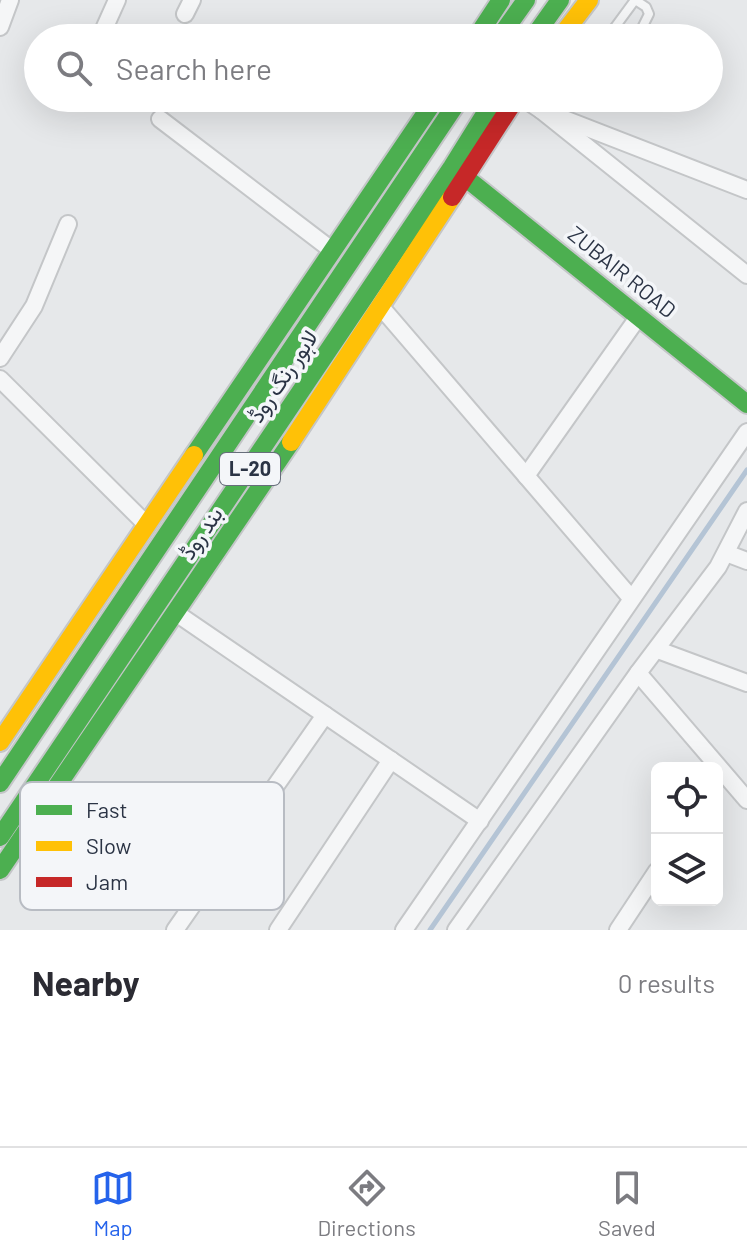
<!DOCTYPE html>
<html lang="en">
<head>
<meta charset="utf-8">
<style>
	body { margin:0; font-family:Barlow,Vazirmatn,sans-serif; background:#f2f2f3; color:#2b2b33 }
	.controls { position:absolute; right:24px; bottom:24px; display:grid; overflow:hidden; border-radius:12px; box-shadow:0 8px 32px #0002 }
	.controls button { width:72px; height:72px; display:grid; place-items:center; padding:0; border:0; border-bottom:2px solid #e1e1e2; background:#fff; color:#2b2b33; font:40px sans-serif }
	.list { margin:0; padding:0; list-style:none }
	h2 { display:flex; justify-content:space-between; align-items:center; height:104px; margin:0; padding:0 32px; font-size:34px }
	h2 small { font-size:26px; font-weight:400; color:#7c7c81 }
	.icon { flex:none; width:44px; height:44px; fill:none; stroke:currentColor; stroke-width:2; stroke-linecap:round; stroke-linejoin:round }
	.map { position:relative; flex:none; width:747px; height:930px; overflow:hidden }
	.search { position:absolute; background:#fff; box-shadow:0 8px 32px #0002; left:24px; right:24px; top:24px; height:88px; display:flex; align-items:center; gap:20px; box-sizing:border-box; padding:0 28px; border-radius:44px; color:#7c7c81; font-size:30px }
	.sheet { height:216px; background:#fff }
	nav { display:flex; justify-content:space-around; align-items:center; box-sizing:border-box; height:112px; border-top:2px solid #e1e1e2; background:#fff; font-size:22px; color:#7c7c81 }
	nav a { display:grid; justify-items:center; gap:4px }
	nav .on { color:#2563eb }
	.map>svg:first-child { display:block }
</style>
</head>
<body>
<div class="map">
<svg width="747" height="930" viewBox="0 0 747 930">
	<rect width="100%" height="100%" fill="#e6e8ea"/>
	<g fill="none" stroke-linecap="round" stroke-linejoin="round">
		<path stroke="#b4c4d5" stroke-width="5" d="M430,930L747,470"/>
		<g stroke="#c4c6c8" stroke-width="12">
			<g id="lane">
				<path d="M635,0L646,7L649,14L637,38"/>
				<path d="M607,38L635,0"/>
			</g>
		</g>
		<g stroke="#c4c6c8" stroke-width="20">
			<g id="street">
				<path d="M185,14L192,0"/>
				<path d="M0,27L10,0"/>
				<path d="M104,29L117,0"/>
				<path d="M523,98L541,110L747,190"/>
				<path d="M541,110L747,275"/>
				<path d="M160,119L333,251"/>
				<path d="M381,307L631,598"/>
				<path d="M0,358L34,306L68,224"/>
				<path d="M0,379L147,525"/>
				<path d="M526,476L639,316"/>
				<path d="M726,553L747,561"/>
				<path d="M176,613L480,821"/>
				<path d="M658,650L747,683"/>
				<path d="M638,673L747,800"/>
				<path d="M175,930L325,715"/>
				<path d="M278,930L391,760"/>
				<path d="M404,930L747,432"/>
				<path d="M456,930L638,673L718,567L747,511"/>
				<path d="M618,930L657,871"/>
			</g>
		</g>
		<g stroke="#c4c6c8" stroke-width="22">
			<g id="fast">
				<path d="M476,38L501,0"/>
				<path d="M499,38L526,0"/>
				<path d="M533,38L560,0"/>
				<path d="M466,178L747,404"/>
				<path d="M194,455L436,98"/>
				<path d="M0,783L460,98"/>
				<path d="M0,837L452,167L495,98"/>
				<path d="M0,870L291,442"/>
			</g>
		</g>
		<g stroke="#c4c6c8" stroke-width="22">
			<g id="slow">
				<path d="M560,38L589,0"/>
				<path d="M291,442L452,197"/>
				<path d="M0,742L194,455"/>
			</g>
		</g>
		<g stroke="#c4c6c8" stroke-width="22">
			<path id="jam" d="M452,197L516,98"/>
		</g>
		<use href="#lane" stroke="#f5f6f7" stroke-width="8"/>
		<use href="#street" stroke="#f5f6f7" stroke-width="16"/>
		<use href="#fast" stroke="#4caf50" stroke-width="18"/>
		<use href="#slow" stroke="#ffc107" stroke-width="18"/>
		<use href="#jam" stroke="#c62828" stroke-width="18"/>
	</g>
	<g text-anchor="middle" stroke-width="7" stroke-linejoin="round" paint-order="stroke">
		<rect fill="#f4f6f9" stroke="#676e7b" stroke-width="2" x="220" y="453" width="60" height="32" rx="6"/>
		<g font-size="20" font-weight="bold" fill="#2b3445">
			<text x="250" y="476">L-20</text>
		</g>
		<g font-size="22" fill="#2b3445" stroke="#f4f6f9">
			<text transform="translate(622 272) rotate(39)" y="8">ZUBAIR ROAD</text>
			<text transform="translate(283 376) rotate(-56)" y="8">لاہور رنگ روڈ</text>
			<text transform="translate(201 533) rotate(-56)" y="8">بند روڈ</text>
		</g>
	</g>
	<rect x="20" y="782" width="264" height="128" rx="12" fill="#f4f6f9" stroke="#b8bcc3" stroke-width="2"/>
	<rect x="36" y="805" width="36" height="10" fill="#4caf50"/>
	<rect x="36" y="841" width="36" height="10" fill="#ffc107"/>
	<rect x="36" y="877" width="36" height="10" fill="#c62828"/>
	<g font-size="22" fill="#2b3445">
		<text x="86" y="818">Fast</text>
		<text x="86" y="854">Slow</text>
		<text x="86" y="890">Jam</text>
	</g>
</svg>
<div class="controls">
<button><svg class="icon" aria-label="locate" viewBox="0 0 24 24"><circle cx="12" cy="12" r="6"/><path d="M12 2v4M12 18v4M2 12h4M18 12h4"/></svg></button>
<button><svg class="icon" aria-label="layers" viewBox="0 0 24 24"><path d="M12 4l9 5-9 5-9-5zM3 14l9 5 9-5"/></svg></button>
</div>
<div class="search"><svg class="icon" aria-label="search" viewBox="0 0 24 24"><circle cx="10" cy="10" r="6"/><path d="M15 15l6 6"/></svg>Search here</div>
</div>
<section class="sheet">
<h2>Nearby<small>0 results</small></h2>
<ul class="list">
</ul>
</section>
<nav>
<a class="on"><svg class="icon" aria-label="map" viewBox="0 0 24 24"><path d="M3 6l6-2 6 2 6-2v14l-6 2-6-2-6 2zM9 4v14M15 6v14"/></svg>Map</a>
<a><svg class="icon" aria-label="directions" viewBox="0 0 24 24"><path d="M12 3l9 9-9 9-9-9zM9 14v-3h6M13 9l2 2-2 2"/></svg>Directions</a>
<a><svg class="icon" aria-label="saved" viewBox="0 0 24 24"><path d="M7 4h10v16l-5-4-5 4z"/></svg>Saved</a>
</nav>
</body>
</html>
